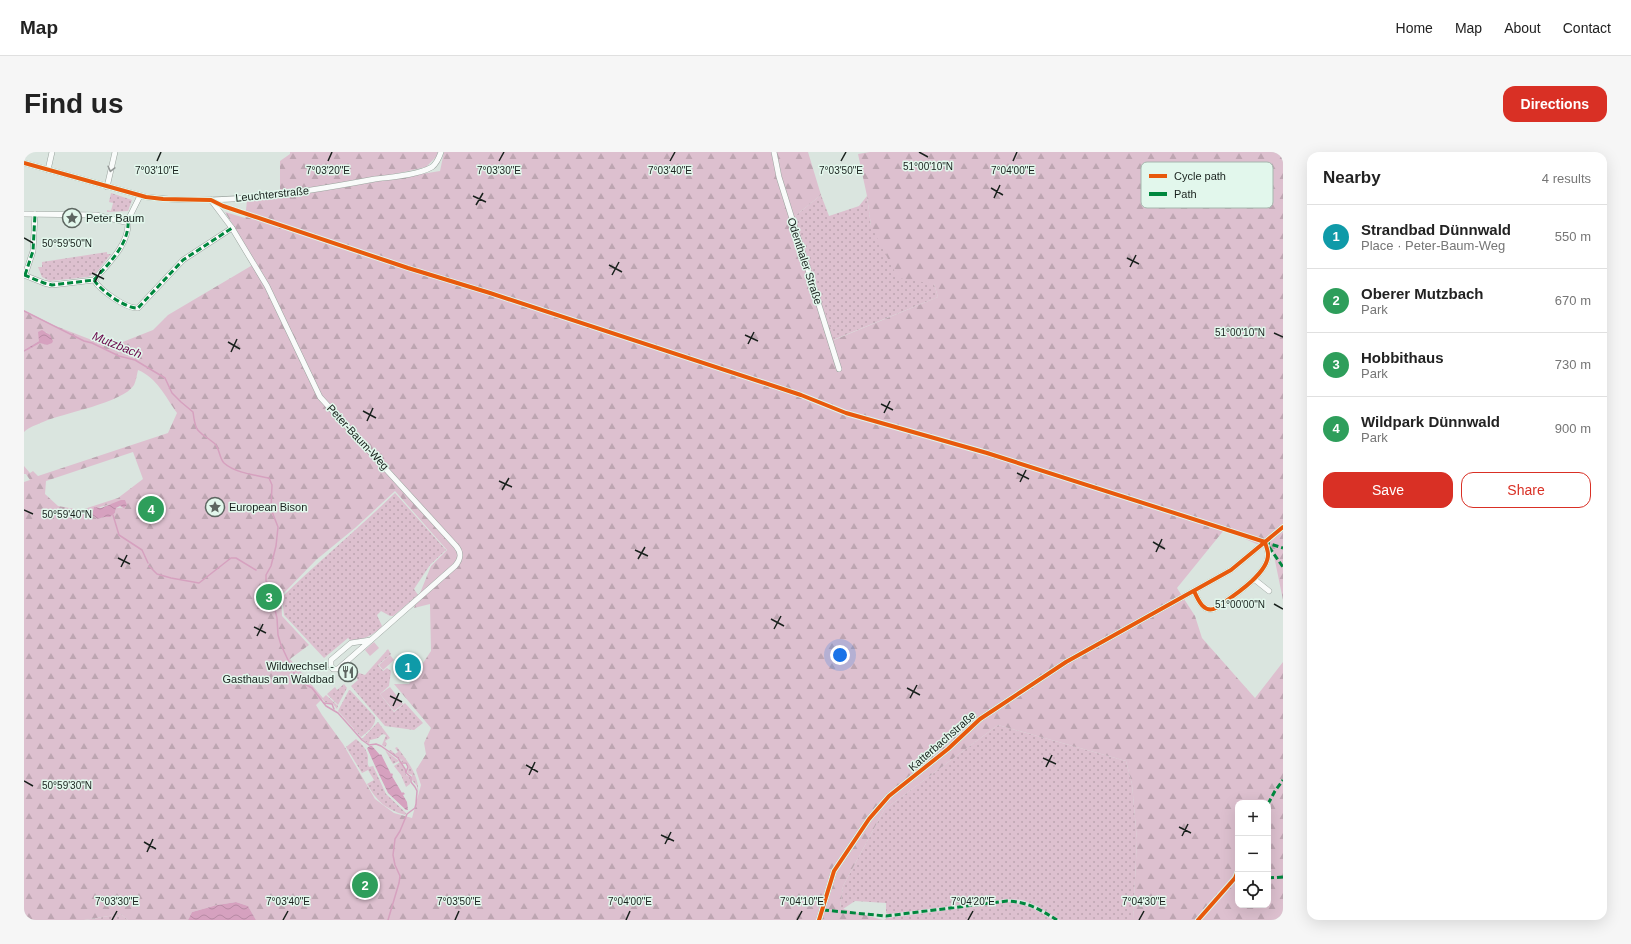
<!DOCTYPE html>
<html lang="en">
<head>
<meta charset="utf-8">
<style>
	body { margin:0; font-family:Helvetica,sans-serif; background:#f6f6f6; color:#222 }
	.controls { position:absolute; right:12px; bottom:12px; display:grid; overflow:hidden; border-radius:8px; box-shadow:0 4px 16px #0002 }
	.controls button { width:36px; height:36px; display:grid; place-items:center; padding:0; border:0; border-bottom:1px solid #e0e0e0; background:#fff; color:#222; font:20px sans-serif }
	.you { position:absolute; left:816px; top:503px; width:14px; height:14px; margin:-10px; border:3px solid #fff; border-radius:50%; background:#1a73e8; box-shadow:0 0 0 6px #1a73e833 }
	.badge { display:grid; place-items:center; width:26px; height:26px; border-radius:50%; background:#d93025; color:#fff; font-size:13px; font-weight:700 }
	.pin { position:absolute; translate:-50% -50%; border:2px solid #fff; box-shadow:0 1px 4px #0006 }
	.list { margin:0; padding:0; list-style:none }
	h2 { display:flex; justify-content:space-between; align-items:center; height:52px; margin:0; padding:0 16px; font-size:17px }
	h2 small { font-size:13px; font-weight:400; color:#767676 }
	.list li { display:grid; grid-template-columns:26px 1fr auto; gap:12px; align-items:center; box-sizing:border-box; height:64px; padding:0 16px; border-top:1px solid #e0e0e0 }
	.list b { display:block; font-size:15px; white-space:nowrap }
	.list p { margin:0; font-size:13px; white-space:nowrap; color:#767676 }
	.list em { font-size:13px; font-style:normal; color:#767676 }
	.actions { display:flex; gap:8px; padding:12px 16px }
	.actions a { flex:1; padding:9px 0; border:1px solid #d93025; border-radius:12px; text-align:center; font-size:14px; color:#d93025 }
	.actions .main { background:#d93025; color:#fff }
	.icon { flex:none; width:22px; height:22px; fill:none; stroke:currentColor; stroke-width:2; stroke-linecap:round; stroke-linejoin:round }
	.map { position:relative; flex:none; width:1259px; height:768px; overflow:hidden; border-radius:12px }
	header { display:flex; align-items:center; gap:24px; box-sizing:border-box; height:56px; padding:0 20px; background:#fff; border-bottom:1px solid #e0e0e0 }
	header strong { font-size:19px }
	nav { display:flex; gap:22px; margin-inline-start:auto; font-size:14px }
	.intro { display:flex; align-items:center; justify-content:space-between; box-sizing:border-box; height:96px; padding:0 24px }
	h1 { margin:0; font-size:28px }
	.button { padding:10px 18px; border-radius:12px; background:#d93025; color:#fff; font-size:14px; font-weight:700 }
	main { display:flex; gap:24px; padding:0 24px }
	aside { flex:1; background:#fff; border-radius:12px; box-shadow:0 4px 16px #0002 }
	.map>svg:first-child { display:block }
</style>
</head>
<body>
<header>
<strong>Map</strong>
<nav><a>Home</a><a>Map</a><a>About</a><a>Contact</a></nav>
</header>
<div class="intro"><h1>Find us</h1><a class="button">Directions</a></div>
<main>
<div class="map">
<svg width="1259" height="768" viewBox="0 0 1259 768">
	<defs>
		<pattern id="grass-dots" width="8" height="8" patternUnits="userSpaceOnUse"><rect width="8" height="8" fill="#ddc0cf"/><path d="M2 2h.1M6 6h.1" fill="none" stroke="#bda5b1" stroke-width="1.8" stroke-linecap="round"/></pattern>
		<pattern id="forest-firs" width="22" height="20" patternUnits="userSpaceOnUse"><rect width="22" height="20" fill="#ddc0cf"/><path d="M5 1l3.5 6h-7zM16 11l3.5 6h-7z" fill="#bda5b1"/></pattern>
		<pattern id="water-waves" width="16" height="10" patternUnits="userSpaceOnUse"><rect width="16" height="10" fill="#d6a1bf"/><path d="M0 5q4-4 8 0t8 0" fill="none" stroke="#b78aa4"/></pattern>
	</defs>
	<rect width="100%" height="100%" fill="#dae5df"/>
	<g fill="url(#grass-dots)">
		<path d="M87,41L108,48L104,59L83,60V58L87,59L89,51L85,50Z"/>
		<path d="M797,43L805,64L835,54L843,44L847,74L910,132L914,145L809,188L771,64Z"/>
		<path d="M83,100V102H87L72,121L64,125L26,129L18,125L14,115H18V110Z"/>
		<path d="M371,341L422,398L406,413L390,437L394,443L369,464H366L357,459L353,463L358,474C349,484 340,487 327,489L324,486L300,506L260,463L258,445C295,409 334,377 371,341Z"/>
		<path d="M364,497L367,502L354,513L359,519L363,516L367,519L365,534L356,542L370,560L381,551L399,571L390,578L361,574L327,534L334,528L331,524L335,521L341,523Z"/>
		<path d="M320,532L323,536L314,553L303,542L311,535L313,538Z"/>
		<path d="M325,538H326L351,565C353,573 343,580 337,585L314,559Z"/>
		<path d="M302,543L314,554L313,557L309,552L301,550L298,547Z"/>
		<path d="M354,570L366,586L361,589L363,592L361,595L358,593L362,583C357,581 357,584 354,586C352,587 349,587 346,588L345,592L338,587Z"/>
		<path d="M974,573L1102,609L1108,632L1113,688L1109,768H1036L1011,753L998,748L983,747L864,762L862,761V751L831,749L819,757L816,756L819,734L860,658Z"/>
		<path d="M332,587C337,591 344,598 344,606C344,610 343,611 345,615L349,614L362,642L382,661L381,663C361,657 353,649 343,632L350,628L344,618L338,621L322,595Z"/>
		<path d="M373,595C382,607 396,624 394,641L393,634L388,628V623L383,621L385,615L382,610H378L377,609L379,607L377,608L365,599L367,598L371,602L374,600L371,596Z"/>
		<path d="M361,598L375,609L369,612Z"/>
		<path d="M376,610L380,617L382,623L386,625V632L382,635L377,623L370,614Z"/>
		<path d="M984,750C1003,752 1013,758 1029,768H860L863,766Z"/>
		<path d="M97,762L104,768H61Z"/>
	</g>
	<g fill="url(#forest-firs)" fill-rule="evenodd">
		<path d="M266,0H414L413,4L402,15L371,22L256,41V9L266,2Z"/>
		<path d="M420,0H784L797,43L771,64L810,188L914,145L910,132L874,126L847,74L843,44L834,2L846,0H1259V448L1249,399L1200,378L1153,436L1171,464L1178,486L1231,546L1259,510V768H1109L1113,688L1108,632L1102,609L974,573L860,658L819,734L816,756L859,768H232L224,754L212,750L193,753L168,760L164,768H104L97,762L60,768H0V330L6,328L2,322H0V314L6,321L9,319L14,324L144,281L153,261C141,244 133,226 114,218C113,222 112,229 110,233C99,251 39,261 19,270C12,273 5,275 0,280V200L16,190L23,193L25,183L22,180L15,182V189L0,198V158L29,173L86,195L129,178L144,163L232,111L201,60L221,66L223,49L256,45L416,19ZM109,300L119,327L94,346L57,358L34,354L21,342L22,329ZM371,339L423,398L407,414L390,456L406,452L407,499L385,532H370L407,576L400,591L402,602L392,618L397,633L388,666L370,661L351,647L319,592L298,563L292,553L299,546L266,507L285,493L258,464L257,444L292,408L331,376ZM87,352L102,355L92,356L91,361L86,365H81L73,367L68,363L69,357ZM1214,651H1244V753H1214Z"/>
	</g>
	<g fill="#ddc0cf">
		<path d="M350,490L355,496L346,504L341,498Z"/>
		<path d="M366,503L370,508L359,518L355,513Z"/>
		<path d="M366,535L379,552L370,559L356,542Z"/>
	</g>
	<g fill="url(#water-waves)">
		<path d="M18,178L26,183L29,189L28,191L23,193L16,191L0,200V198L15,189L14,180Z"/>
		<path d="M97,348H101L103,353L100,356L96,354L92,356L91,361L86,365H81L73,367L68,363L70,355L77,356Z"/>
		<path d="M346,594H348L356,603L357,602L367,622L368,621L369,623L368,624L378,641L379,640L381,642L379,643L383,650L384,658H382L364,641L352,616L360,612L352,616L343,596Z"/>
		<path d="M212,750L224,754L232,768H164L168,760L193,753Z"/>
	</g>
	<g fill="none" stroke-linecap="round" stroke-linejoin="round">
		<g stroke="#d6a1bf" stroke-width="1.5">
			<path d="M0,159L60,189L68,191L95,204L111,208L141,226L148,241L157,250L169,260C172,283 174,278 190,291C196,296 195,306 200,311C211,321 231,323 245,326L248,333L247,357L254,375L252,394L247,414L242,423V429L248,436L251,444V458L253,466L254,483L257,493L272,525L277,530L288,536L302,554L314,561L338,588L345,593L352,592L357,594L374,606L381,617L382,621L387,625V630L391,635L393,639L392,652L391,656L383,662L376,679L371,687L369,703L371,713L376,724L375,731L364,768"/>
			<path d="M89,363L95,383L118,398L124,411"/>
			<path d="M125,414L133,422L147,426L175,431L207,406H212L232,418"/>
			<path d="M300,551L308,552L310,557"/>
			<path d="M378,611H382L384,615L382,620"/>
		</g>
		<g stroke="#9ba49f" stroke-width="6">
			<g id="minor">
				<path d="M750,0L755,25L815,217"/>
				<path d="M0,11L122,45C199,54 276,41 351,27C367,25 394,23 408,15C413,11 415,6 417,0"/>
				<path d="M24,18L28,0"/>
				<path d="M83,35L91,0"/>
				<path d="M187,48L208,76L243,134L296,245L432,394C438,401 437,407 431,414L347,488"/>
				<path d="M0,62L72,63L101,70L104,68L116,44"/>
				<path d="M0,123L20,131L28,133L70,128C84,112 106,92 104,68"/>
				<path d="M1,123L9,99L11,62"/>
				<path d="M70,128C76,138 102,157 114,156L159,108L208,76"/>
				<path d="M1230,427L1245,439"/>
				<path d="M1170,439C1174,448 1180,462 1192,456C1206,446 1245,422 1244,402C1244,399 1242,394 1241,390"/>
				<path d="M347,488L314,517H309L307,514V508L327,491Z"/>
				<path d="M795,768L810,719L845,667L865,644L924,597L956,567L1042,510L1207,418L1259,375"/>
			</g>
		</g>
		<use href="#minor" stroke="#f9fbfa" stroke-width="5"/>
		<g stroke="#00873e" stroke-width="3" stroke-dasharray="6 3" stroke-linecap="butt">
			<path d="M0,123L20,131L28,133L70,128C84,112 106,92 104,68"/>
			<path d="M1,123L9,99L11,62"/>
			<path d="M70,128C76,138 102,157 114,156L159,108L208,76"/>
			<path d="M1240,390L1259,396"/>
			<path d="M1245,395L1259,415"/>
			<path d="M1244,652L1251,639L1259,628"/>
			<path d="M1244,726L1259,725"/>
			<path d="M799,758L862,764L983,749C1004,750 1015,757 1033,768"/>
		</g>
		<g stroke="#e2f7ec" stroke-width="6">
			<g id="cycleway">
				<path d="M0,11L122,45L139,47L187,48L199,54L384,116L466,141L777,243L822,261L963,301L1241,390"/>
				<path d="M1170,439C1174,448 1180,462 1192,456C1206,446 1245,422 1244,402C1244,399 1242,394 1241,390"/>
				<path d="M795,768L810,719L845,667L865,644L924,597L956,567L1042,510L1207,418L1259,375"/>
				<path d="M1174,768L1211,726L1214,719"/>
			</g>
		</g>
		<use href="#cycleway" stroke="#e8590c" stroke-width="4"/>
	</g>
	<defs><path id="oneway-chevron" d="M-2-3.5L2.5 0L-2 3.5" fill="none" stroke-width="1.6" stroke-linecap="round" stroke-linejoin="round"/></defs>
	<use stroke="#949997" href="#oneway-chevron" transform="translate(87 17) rotate(104)"/>
	<path fill="none" stroke="#19211d" stroke-width="1.5" d="M895,0L904,5M133,9L137,0M304,9L308,0M475,9L480,0M646,9L651,0M817,9L822,0M989,9L993,0M967,36L979,43M449,44L462,50M970,46L976,33M452,53L459,41M0,86L9,91M1103,106L1115,112M585,113L598,120M1106,115L1112,103M68,121L80,127M588,123L595,110M71,130L77,118M1250,181L1259,185M721,183L734,189M204,190L216,197M724,192L730,180M207,200L213,187M857,252L869,258M339,259L352,266M860,261L866,249M343,269L349,256M993,321L1005,327M475,329L488,335M996,330L1002,318M478,338L485,326M0,358L9,362M1129,390L1141,397M611,398L624,404M1132,400L1138,387M94,406L106,412M614,407L621,395M97,415L103,403M1250,452L1259,457M747,467L760,474M230,475L242,481M750,477L757,464M233,484L239,472M883,536L896,543M366,544L378,550M886,546L893,533M369,554L375,541M1019,606L1032,612M502,613L514,620M1022,615L1028,603M505,623L511,610M0,629L9,634M1155,675L1167,681M637,683L650,689M1158,684L1164,672M120,690L132,697M641,692L647,680M123,700L129,687M88,768L93,759M259,768L264,759M431,768L435,759M602,768L606,759M773,768L778,759M944,768L949,759M1115,768L1120,759"/>
	<defs>
		<g id="sight-ring" transform="scale(1)"><circle r="9.5" fill="#e2f7ec" stroke="#5d6661" stroke-width="1.5"/><path d="M0-6L1.8-2.2L6-1.7L2.9 1.2L3.7 5.4L0 3.3L-3.7 5.4L-2.9 1.2L-6-1.7L-1.8-2.2Z" fill="#5d6661"/></g>
		<g id="restaurant-ring" transform="scale(1)"><circle r="9.5" fill="#e2f7ec" stroke="#5d6661" stroke-width="1.5"/><path d="M-5-6h1v4h1v-4h1v4h1v-4h1v5L-1.5 .5V6h-2V.5L-5-1ZM5-6V6H3V1.5H1.5Q1.5-4 5-6Z" fill="#5d6661"/></g>
	</defs>
	<g fill-rule="evenodd">
		<use href="#sight-ring" x="48" y="66"/>
		<use href="#sight-ring" x="191" y="355"/>
		<use href="#restaurant-ring" x="324" y="520"/>
	</g>
	<g text-anchor="middle" stroke-width="3" stroke-linejoin="round" paint-order="stroke">
		<g font-size="11" fill="#19211d" stroke="#e2f7ec">
			<text transform="translate(248 42) rotate(-6)" y="4">Leuchterstraße</text>
			<text transform="translate(781 109) rotate(72)" y="4">Odenthaler Straße</text>
			<text transform="translate(334 285) rotate(47)" y="4">Peter-Baum-Weg</text>
			<text transform="translate(918 589) rotate(-41)" y="4">Katterbachstraße</text>
		</g>
		<g font-size="11" fill="#19211d" stroke="#e2f7ec" text-anchor="start">
			<text x="62" y="70">Peter Baum</text>
			<text x="205" y="359">European Bison</text>
			<text x="310" y="518" text-anchor="end">Wildwechsel -<tspan x="310" dy="13">Gasthaus am Waldbad</tspan></text>
		</g>
		<g font-size="12" font-style="italic" fill="#6b074b" stroke="#e2f7ec">
			<text transform="translate(93 193) rotate(22)" y="4">Mutzbach</text>
		</g>
	</g>
	<rect x="1117" y="10" width="132" height="46" rx="6" fill="#e2f7ec" stroke="#a6b7ae" stroke-width="1"/>
	<rect x="1125" y="22" width="18" height="4" fill="#e8590c"/>
	<rect x="1125" y="40" width="18" height="4" fill="#00873e"/>
	<g font-size="11" fill="#19211d">
		<text x="1150" y="28">Cycle path</text>
		<text x="1150" y="46">Path</text>
	</g>
	<g font-size="10" text-anchor="middle" fill="#19211d" stroke="#e2f7ec" stroke-width="3" stroke-linejoin="round" paint-order="stroke">
		<text x="904" y="18">51°00'10"N</text>
		<text x="133" y="22">7°03'10"E</text>
		<text x="304" y="22">7°03'20"E</text>
		<text x="475" y="22">7°03'30"E</text>
		<text x="646" y="22">7°03'40"E</text>
		<text x="817" y="22">7°03'50"E</text>
		<text x="989" y="22">7°04'00"E</text>
		<text x="43" y="95">50°59'50"N</text>
		<text x="1216" y="184">51°00'10"N</text>
		<text x="43" y="366">50°59'40"N</text>
		<text x="1216" y="456">51°00'00"N</text>
		<text x="43" y="637">50°59'30"N</text>
		<text x="93" y="753">7°03'30"E</text>
		<text x="264" y="753">7°03'40"E</text>
		<text x="435" y="753">7°03'50"E</text>
		<text x="606" y="753">7°04'00"E</text>
		<text x="778" y="753">7°04'10"E</text>
		<text x="949" y="753">7°04'20"E</text>
		<text x="1120" y="753">7°04'30"E</text>
	</g>
</svg>
<div class="controls">
<button>+</button>
<button>−</button>
<button><svg class="icon" aria-label="locate" viewBox="0 0 24 24"><circle cx="12" cy="12" r="6"/><path d="M12 2v4M12 18v4M2 12h4M18 12h4"/></svg></button>
</div>
<div class="you"></div>
<div class="pin badge" style="left:384px;top:515px;background:#0f9aa8">1</div>
<div class="pin badge" style="left:341px;top:733px;background:#2e9e5b">2</div>
<div class="pin badge" style="left:245px;top:445px;background:#2e9e5b">3</div>
<div class="pin badge" style="left:127px;top:357px;background:#2e9e5b">4</div>
</div>
<aside>
<h2>Nearby<small>4 results</small></h2>
<ul class="list">
<li><span class="badge" style="background:#0f9aa8">1</span><div><b>Strandbad Dünnwald</b><p>Place · Peter-Baum-Weg</p></div><em>550 m</em></li>
<li><span class="badge" style="background:#2e9e5b">2</span><div><b>Oberer Mutzbach</b><p>Park</p></div><em>670 m</em></li>
<li><span class="badge" style="background:#2e9e5b">3</span><div><b>Hobbithaus</b><p>Park</p></div><em>730 m</em></li>
<li><span class="badge" style="background:#2e9e5b">4</span><div><b>Wildpark Dünnwald</b><p>Park</p></div><em>900 m</em></li>
</ul>
<div class="actions"><a class="main">Save</a><a>Share</a></div>
</aside>
</main>
</body>
</html>
